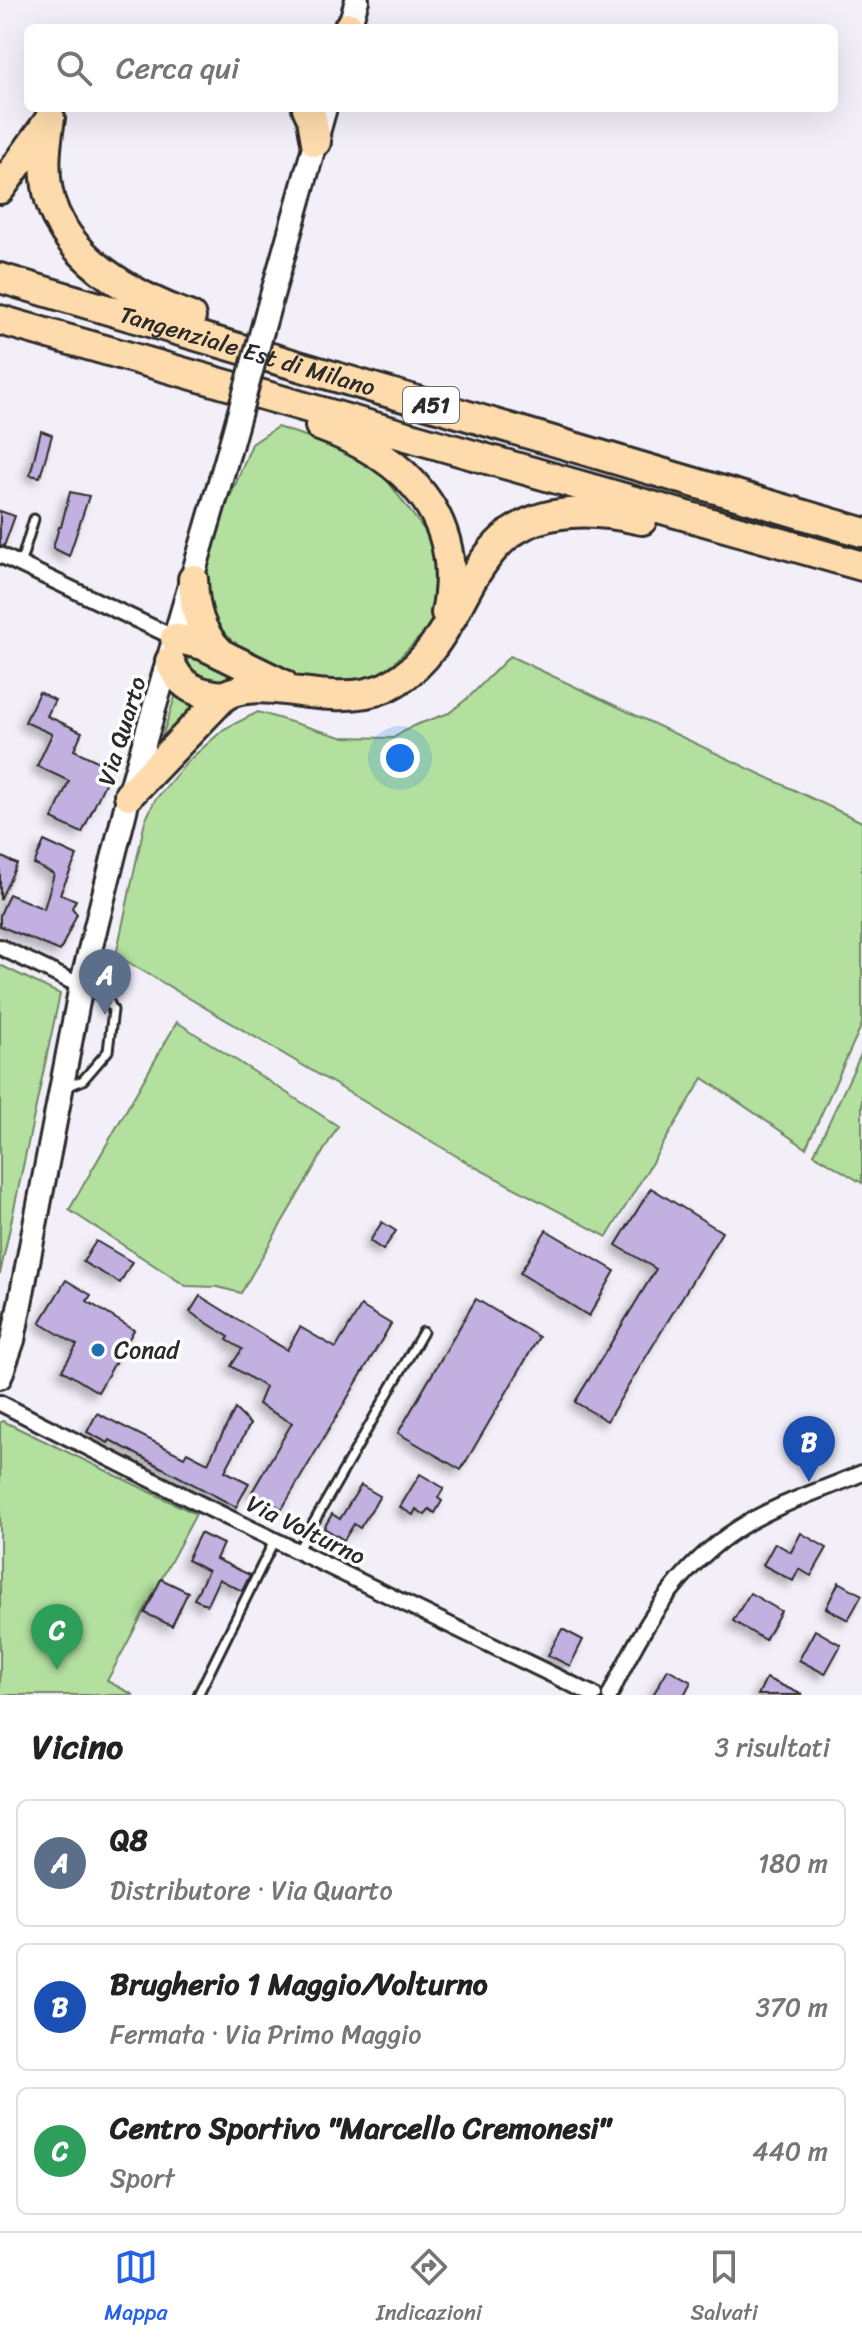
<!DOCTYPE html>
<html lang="it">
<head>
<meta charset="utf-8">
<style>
	body { margin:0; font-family:Sriracha,sans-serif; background:#f6f6f6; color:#222 }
	.you { position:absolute; left:400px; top:758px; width:28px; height:28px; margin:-20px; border:6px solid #fff; border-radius:50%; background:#1a73e8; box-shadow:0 0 0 12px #1a73e833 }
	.badge { display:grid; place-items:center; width:52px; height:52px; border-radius:50%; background:#2563eb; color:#fff; font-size:26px; font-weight:700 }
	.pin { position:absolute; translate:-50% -66px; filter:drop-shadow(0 2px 4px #0008) }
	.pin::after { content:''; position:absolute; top:42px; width:28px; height:24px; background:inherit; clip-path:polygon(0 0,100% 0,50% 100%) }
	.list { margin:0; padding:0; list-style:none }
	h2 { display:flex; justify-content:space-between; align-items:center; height:104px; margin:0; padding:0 32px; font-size:34px }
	h2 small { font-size:26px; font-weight:400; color:#767676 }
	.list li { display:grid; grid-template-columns:52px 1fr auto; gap:24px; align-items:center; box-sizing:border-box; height:128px; margin:0 16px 16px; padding:0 16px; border:2px solid #e0e0e0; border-radius:12px }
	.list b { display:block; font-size:30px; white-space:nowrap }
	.list p { margin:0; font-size:26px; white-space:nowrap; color:#767676 }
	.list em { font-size:26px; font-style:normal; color:#767676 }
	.icon { flex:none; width:44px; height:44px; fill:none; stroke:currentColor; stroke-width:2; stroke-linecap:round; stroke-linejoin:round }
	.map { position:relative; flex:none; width:862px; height:1695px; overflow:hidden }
	.search { position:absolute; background:#fff; box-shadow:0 8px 32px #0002; left:24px; right:24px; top:24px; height:88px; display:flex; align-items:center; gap:20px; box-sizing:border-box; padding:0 28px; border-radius:12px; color:#767676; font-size:30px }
	.sheet { height:536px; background:#fff }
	nav { display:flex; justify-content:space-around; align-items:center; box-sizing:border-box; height:112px; border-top:2px solid #e0e0e0; background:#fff; font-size:22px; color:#767676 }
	nav a { display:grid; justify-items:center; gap:4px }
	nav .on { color:#2563eb }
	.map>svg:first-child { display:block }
</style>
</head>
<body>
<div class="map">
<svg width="862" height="1695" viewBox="0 0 862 1695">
	<defs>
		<filter id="shadow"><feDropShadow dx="-5.5" dy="5.5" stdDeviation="4" flood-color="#0004"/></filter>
	</defs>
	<rect width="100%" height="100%" fill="#f3eff9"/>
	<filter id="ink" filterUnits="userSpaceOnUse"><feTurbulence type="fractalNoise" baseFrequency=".0125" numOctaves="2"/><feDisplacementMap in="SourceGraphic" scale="16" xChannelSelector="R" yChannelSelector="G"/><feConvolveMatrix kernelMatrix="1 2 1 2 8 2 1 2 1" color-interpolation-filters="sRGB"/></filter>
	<g filter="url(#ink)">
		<g fill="#b3e09f" stroke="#6f8665" stroke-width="2">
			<path d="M277,427L324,442L374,463L440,551L442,593L432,625L394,663L372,678L349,684L316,682L282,673L235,650L210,626L204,589L212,541L252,444Z"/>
			<path d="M189,654L247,679L211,689C200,679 182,670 189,654Z"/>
			<path d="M510,656L862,822V1024L806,1148L703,1078L607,1237L475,1167L116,955L145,821L155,800L188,761L224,729L258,712L341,737L393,738L413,726L449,713L469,697Z"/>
			<path d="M177,691L203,705L156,755Z"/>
			<path d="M0,965L60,994L0,1274Z"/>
			<path d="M177,1022L338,1126L241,1293L217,1287L186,1286L69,1210Z"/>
			<path d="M862,1052V1183L814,1154Z"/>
			<path d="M3,1421L196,1514L107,1681L134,1695H0V1423Z"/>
		</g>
		<g fill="#c2b0e0" stroke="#2b2b2b" stroke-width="2" filter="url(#shadow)">
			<path d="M41,431L52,435L40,477L30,475Z"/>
			<path d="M70,492L89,496L69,556L53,548L59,527H61Z"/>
			<path d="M0,511L15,516L4,546L0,545Z"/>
			<path d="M39,692L55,700L47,716L82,732L74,750L112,768L82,833L52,819L69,781L37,766L52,734L25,722Z"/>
			<path d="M44,841L77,856L60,894L76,900L72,908L77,914L60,951L0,926V915L9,894L44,909L54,874L34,864Z"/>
			<path d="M0,856L17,864L0,900Z"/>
			<path d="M651,1188L722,1232L607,1421L575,1402L656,1269L616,1245Z"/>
			<path d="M382,1222L396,1231L383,1250L370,1241Z"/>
			<path d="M546,1230L615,1271L589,1316L520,1273Z"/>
			<path d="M96,1241L132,1262L120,1283L83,1262Z"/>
			<path d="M66,1280L91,1295L87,1301L134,1330L98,1392L62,1370L77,1345L40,1323Z"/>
			<path d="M200,1296L287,1350L300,1327L336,1348L361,1306L391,1324L282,1509L252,1492L292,1423L258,1404L265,1387L231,1366L242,1349L227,1340L229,1337L190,1312Z"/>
			<path d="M476,1299L539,1337L461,1470L398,1433Z"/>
			<path d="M235,1409L250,1424L225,1471L249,1483L236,1507L110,1440L108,1443L87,1432L97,1413L184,1457L187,1452L208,1463Z"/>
			<path d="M420,1474L444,1488L438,1498L442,1501L435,1513L429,1509L425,1515L416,1509L413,1515L400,1507Z"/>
			<path d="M361,1485L380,1496L360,1528L354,1524L344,1540L324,1528L332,1514L340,1519Z"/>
			<path d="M200,1533L223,1544L216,1559L250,1575L242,1591L219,1579L207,1605L194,1599L208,1571L187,1560Z"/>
			<path d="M801,1533L827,1548L811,1576L799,1569L793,1581L763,1565L775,1543L791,1552Z"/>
			<path d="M161,1579L188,1592L172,1626L145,1613Z"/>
			<path d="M839,1582L862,1595L848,1620L826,1608Z"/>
			<path d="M750,1593L781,1611L765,1640L733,1621Z"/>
			<path d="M562,1629L583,1640L570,1666L548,1655Z"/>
			<path d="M815,1630L841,1645L825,1674L799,1660Z"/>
			<path d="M668,1669L691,1682L684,1695H653Z"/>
			<path d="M766,1678L803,1695H758Z"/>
		</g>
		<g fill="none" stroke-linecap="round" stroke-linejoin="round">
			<g stroke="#2b2b2b" stroke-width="13">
				<g id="lane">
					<path d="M20,565L34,519"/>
					<path d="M67,1087L83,1080L108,1051L113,1010L108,1000L83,987"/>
					<path d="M298,1550L423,1332"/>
					<path d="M198,1695L274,1541"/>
				</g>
			</g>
			<g stroke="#2b2b2b" stroke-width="20">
				<g id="street">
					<path d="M0,555L175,638"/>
					<path d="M0,947L81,986"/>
					<path d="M0,1403L196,1502L594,1695"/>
					<path d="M610,1695C641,1629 676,1568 739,1528C776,1504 821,1491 862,1473"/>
				</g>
			</g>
			<g stroke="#2b2b2b" stroke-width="28">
				<g id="secondary">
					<path d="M349,28L357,0"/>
					<path d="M267,313L325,108"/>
					<path d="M0,1377L13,1340L81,986L129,795L229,451"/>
				</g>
			</g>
			<g stroke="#2b2b2b" stroke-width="34">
				<g id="highway">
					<path d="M349,28V27"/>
					<path d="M307,108L312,119L316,142"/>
					<path d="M50,118C46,143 43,167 48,192C62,258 134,296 191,317"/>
					<path d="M0,189L46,125"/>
					<path id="s1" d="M0,278L862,532"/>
					<path d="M0,320L862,566"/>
					<path d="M320,426C406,457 466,517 446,613"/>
					<path d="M193,579C194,608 199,632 221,653"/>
					<path d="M175,638L203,645L283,684"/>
					<path d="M170,661C179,687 198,694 224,696"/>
					<path d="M129,795L224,696C264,673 331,711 386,687C418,672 435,646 452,617C465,592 478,565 498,544C535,506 594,509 642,520"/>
				</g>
			</g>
			<use href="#lane" stroke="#fff" stroke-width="7"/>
			<use href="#street" stroke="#fff" stroke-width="14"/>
			<use href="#secondary" stroke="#fff" stroke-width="22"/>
			<use href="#highway" stroke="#fedbac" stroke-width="28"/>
			<g stroke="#2b2b2b" stroke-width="28" stroke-linecap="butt">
				<path id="secondary-bridge" d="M229,451L267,313"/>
			</g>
			<use href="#secondary-bridge" stroke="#fff" stroke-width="22"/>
		</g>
	</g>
	<circle fill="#1f6fb2" stroke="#fff" stroke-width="3" cx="98" cy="1350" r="8"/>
	<g text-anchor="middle" stroke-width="7" stroke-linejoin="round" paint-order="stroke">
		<rect fill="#fff" stroke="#6b6b6b" stroke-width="2" x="403" y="387" width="56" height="36" rx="6"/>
		<g font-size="22" font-weight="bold" fill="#2b2b2b">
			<text x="431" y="413">A51</text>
		</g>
		<g font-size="24" fill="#2b2b2b" stroke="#fff">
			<text dy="8" stroke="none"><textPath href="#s1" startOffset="258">Tangenziale Est di Milano</textPath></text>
			<text transform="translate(122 731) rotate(-73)" y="8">Via Quarto</text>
			<text transform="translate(306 1530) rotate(26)" y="8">Via Volturno</text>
		</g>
		<g font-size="24" fill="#2b2b2b" stroke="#fff" text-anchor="start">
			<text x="114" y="1358">Conad</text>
		</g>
	</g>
</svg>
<div class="you"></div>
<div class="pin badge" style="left:105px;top:1015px;background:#5c6f8a">A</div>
<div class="pin badge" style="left:809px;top:1482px;background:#1a4fb4">B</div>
<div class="pin badge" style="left:57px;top:1670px;background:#2e9e5b">C</div>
<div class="search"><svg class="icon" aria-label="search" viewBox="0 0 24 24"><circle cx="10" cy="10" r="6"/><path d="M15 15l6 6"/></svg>Cerca qui</div>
</div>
<section class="sheet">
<h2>Vicino<small>3 risultati</small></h2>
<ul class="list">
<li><span class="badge" style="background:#5c6f8a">A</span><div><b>Q8</b><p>Distributore · Via Quarto</p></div><em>180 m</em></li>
<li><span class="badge" style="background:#1a4fb4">B</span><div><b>Brugherio 1 Maggio/Volturno</b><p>Fermata · Via Primo Maggio</p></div><em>370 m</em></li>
<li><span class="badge" style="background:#2e9e5b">C</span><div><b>Centro Sportivo &quot;Marcello Cremonesi&quot;</b><p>Sport</p></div><em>440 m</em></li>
</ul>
</section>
<nav>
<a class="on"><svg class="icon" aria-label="map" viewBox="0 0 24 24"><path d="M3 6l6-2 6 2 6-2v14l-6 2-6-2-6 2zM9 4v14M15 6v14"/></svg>Mappa</a>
<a><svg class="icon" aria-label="directions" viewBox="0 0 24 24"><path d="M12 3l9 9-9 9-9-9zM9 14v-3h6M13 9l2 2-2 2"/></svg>Indicazioni</a>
<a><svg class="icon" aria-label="saved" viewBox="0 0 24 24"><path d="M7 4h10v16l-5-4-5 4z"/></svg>Salvati</a>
</nav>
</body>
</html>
